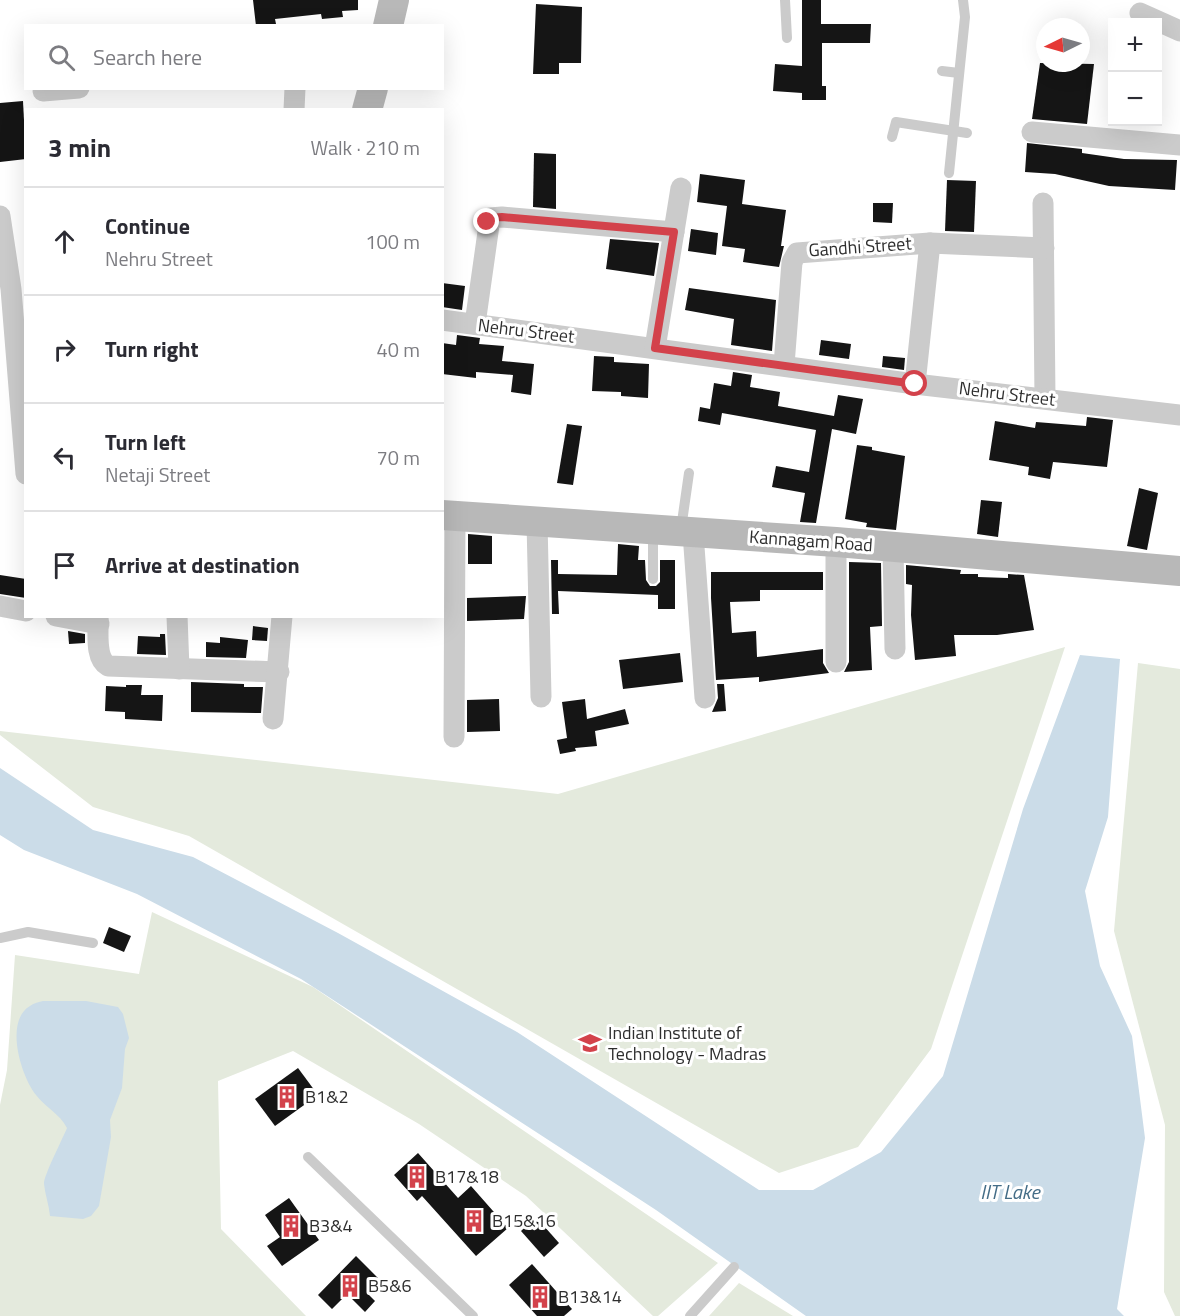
<!DOCTYPE html>
<html lang="en">
<head>
<meta charset="utf-8">
<style>
	body { margin:0; font-family:"Titillium Web",sans-serif; background:#f7f7f7; color:#2b2b33 }
	.controls { position:absolute; right:18px; top:18px; display:grid; overflow:hidden; border-radius:0px; box-shadow:0 6px 24px #0002 }
	.controls button { width:54px; height:54px; display:grid; place-items:center; padding:0; border:0; border-bottom:2px solid #e1e1e2; background:#fff; color:#2b2b33; font:30px sans-serif }
	.compass { position:absolute; left:1036px; top:18px; width:54px; height:54px; border-radius:50%; background:#fff; box-shadow:0 6px 24px #0002; rotate:265deg }
	.stop { position:absolute; width:18px; height:18px; margin:-14px; border:4px solid #d3424b; border-radius:50%; background:#fff }
	.stop.end { background:#d3424b; border-color:#fff; box-shadow:0 2px 6px #0008 }
	.list { margin:0; padding:0; list-style:none }
	h2 { display:flex; justify-content:space-between; align-items:center; height:78px; margin:0; padding:0 24px; font-size:26px }
	h2 small { font-size:20px; font-weight:400; color:#7c7c81 }
	.list li { display:grid; grid-template-columns:39px 1fr auto; gap:18px; align-items:center; box-sizing:border-box; height:108px; padding:0 24px; border-top:2px solid #e1e1e2 }
	.list b { display:block; font-size:22px; white-space:nowrap }
	.list p { margin:0; font-size:20px; white-space:nowrap; color:#7c7c81 }
	.list em { font-size:20px; font-style:normal; color:#7c7c81 }
	.icon { flex:none; width:33px; height:33px; fill:none; stroke:currentColor; stroke-width:2; stroke-linecap:round; stroke-linejoin:round }
	.map { position:relative; flex:none; width:1180px; height:1316px; overflow:hidden }
	.search { position:absolute; background:#fff; box-shadow:0 6px 24px #0002; left:24px; top:24px; width:420px; height:66px; display:flex; align-items:center; gap:15px; box-sizing:border-box; padding:0 21px; border-radius:0px; color:#7c7c81; font-size:22px }
	.panel { position:absolute; background:#fff; box-shadow:0 6px 24px #0002; left:24px; top:108px; width:420px; height:510px; border-radius:0px }
	.map>svg:first-child { display:block }
</style>
</head>
<body>
<div class="map">
<svg width="1180" height="1316" viewBox="0 0 1180 1316">
	<rect width="100%" height="100%" fill="#fff"/>
	<g fill="#e4eadd">
		<path d="M1065,647L931,1049L858,1147L779,1173L189,836L93,807L0,735V731L558,794Z"/>
		<path d="M1138,663L1180,669V1316H1175L1164,1292L1165,1125L1114,931Z"/>
		<path d="M152,912L313,987L718,1263L658,1316H653L526,1196L419,1124L293,1051L218,1081L221,1229L306,1316H0V1105L7,1070L15,955L139,974Z"/>
		<path d="M739,1283L793,1316H709Z"/>
	</g>
	<g fill="#cbdce8">
		<path d="M1080,655L1120,659L1108,817L1085,891L1100,966L1132,1036L1145,1138L1117,1309L1124,1316H806L656,1210L301,979L137,894L24,850L0,835V768L93,830L193,857L338,933L517,1032L759,1190H813L881,1152L943,1076L1023,809Z"/>
		<path d="M43,1001H86L118,1007L123,1014L129,1038L125,1049L122,1088L110,1120L111,1137L99,1206L91,1216L83,1219L50,1216C49,1205 45,1194 44,1184C43,1177 63,1138 67,1128C59,1113 46,1108 36,1095C21,1076 4,1021 30,1006C34,1003 39,1002 43,1001Z"/>
	</g>
	<g fill="#151515">
		<path d="M253,0H358V10L342,11L343,17L322,19L321,14L275,19L276,24L256,26Z"/>
		<path d="M802,0H821V24H871L870,43H822V86H826V100H802V93L773,91L775,64L802,66Z"/>
		<path d="M536,4L582,7L581,63H559V74H533Z"/>
		<path d="M1040,63L1094,64L1087,124L1032,119Z"/>
		<path d="M23,101L26,159L0,162V103Z"/>
		<path d="M1027,143L1082,149V153L1124,159L1177,160L1175,190L1109,186L1055,174L1025,172Z"/>
		<path d="M534,153L556,154V209L533,207Z"/>
		<path d="M700,174L745,180L742,204L786,210L781,246H784L779,267L743,262L745,249L722,246L727,206L697,202Z"/>
		<path d="M947,180L976,181L974,232L945,231Z"/>
		<path d="M873,203H893L892,223L873,222Z"/>
		<path d="M691,229L718,233L716,255L688,251Z"/>
		<path d="M610,239L659,243L654,276L606,269Z"/>
		<path d="M442,283L465,286L462,310L442,307Z"/>
		<path d="M689,288L776,300L772,351L731,345L734,319L685,310Z"/>
		<path d="M457,335L480,338L479,344L504,346L502,361L534,364L531,395L511,392L513,375L476,372V378L442,374V343L456,345Z"/>
		<path d="M821,340L851,344L849,359L819,355Z"/>
		<path d="M594,356L614,357V362L649,364L648,398L621,396V392L592,391Z"/>
		<path d="M883,356L905,358L904,370L882,367Z"/>
		<path d="M733,372L752,375L750,387L780,392L778,406L834,416L838,395L863,399L856,434L832,429L816,523L800,522L805,493L772,487L776,466L809,472L816,430L722,413L720,425L698,421L700,407L710,409L714,383L731,386Z"/>
		<path d="M1087,417L1113,420L1107,467L1053,462L1050,479L1028,475L1029,467L989,460L995,421L1035,428L1036,422L1086,426Z"/>
		<path d="M567,424L582,426L573,485L557,483Z"/>
		<path d="M857,445L872,447V450L905,456L896,530L866,527L867,523L845,519Z"/>
		<path d="M1139,488L1158,493L1147,550L1127,546Z"/>
		<path d="M981,500L1002,502L998,537L977,534Z"/>
		<path d="M468,534L492,536V564H468Z"/>
		<path d="M618,544L639,546L638,560H645L646,580L650,586H656L660,582V560H675V609H658V595L558,591L559,614H552L551,560H558V574L617,575Z"/>
		<path d="M849,562L881,563L882,626L870,627L872,670L844,672L849,662Z"/>
		<path d="M906,565L961,570L960,574H978V577L1008,578V574L1024,575L1034,630L997,635H954L956,656L915,660L911,615L912,585L906,584Z"/>
		<path d="M711,572H823V590H760V601L730,602L732,633L756,631L757,657L823,649V663L829,673L759,682V677L716,680L711,598Z"/>
		<path d="M0,575L26,579V598L0,594Z"/>
		<path d="M526,596L524,619L467,621V598Z"/>
		<path d="M253,626L268,628L267,641L252,640Z"/>
		<path d="M68,631L85,634V643L69,644Z"/>
		<path d="M160,634H165L166,655L137,654L138,636L160,637Z"/>
		<path d="M220,637L248,640L246,658L206,657V642L220,643Z"/>
		<path d="M680,653L683,682L623,689L619,660Z"/>
		<path d="M191,682L244,684V687H263L261,713L191,712Z"/>
		<path d="M717,684H724L726,711L712,712L718,698Z"/>
		<path d="M126,685H142L141,695H163L162,721L125,719V712L105,711L106,686L126,687Z"/>
		<path d="M499,699L500,731L467,732V700Z"/>
		<path d="M585,699L587,719L625,709L629,724L595,731L597,746L575,748L576,751L560,754L557,740L567,738L562,702Z"/>
		<path d="M109,927L131,936L124,952L103,943Z"/>
		<path d="M298,1068L318,1095L275,1126L255,1099Z"/>
		<path d="M418,1153L458,1198L471,1186L508,1228L476,1256L422,1196L417,1201L394,1175Z"/>
		<path d="M289,1198L319,1240L282,1266L267,1246L280,1237L265,1215Z"/>
		<path d="M536,1217L559,1243L544,1257L521,1231Z"/>
		<path d="M356,1256L380,1280L367,1293L375,1301L365,1312L347,1294L332,1309L318,1295Z"/>
		<path d="M532,1264L572,1309L564,1316H537L509,1285Z"/>
	</g>
	<g fill="none" stroke-linecap="round" stroke-linejoin="round">
		<g stroke="#cbcbcb" stroke-width="10">
			<path d="M785,0L787,38"/>
			<path d="M942,71L959,73"/>
			<path d="M892,137L896,122L967,133"/>
			<path d="M949,173L965,17L963,0"/>
			<path d="M681,529L689,473"/>
			<path d="M653,579V531"/>
			<path d="M0,938L28,932L93,943"/>
			<path d="M308,1157L473,1316"/>
			<path d="M690,1316L734,1267"/>
		</g>
		<g stroke="#cbcbcb" stroke-width="21">
			<path d="M1140,13L1180,31"/>
			<path d="M43,91L79,88"/>
			<path d="M294,110L295,88"/>
			<path d="M1032,132L1180,145"/>
			<path d="M1043,203L1045,398"/>
			<path d="M0,216L11,289L26,474"/>
			<path d="M442,320L915,384L1180,415"/>
			<path d="M475,324L490,218L502,217L674,232"/>
			<path d="M655,348L681,188"/>
			<path d="M784,365L792,262L797,253L930,243L1044,248"/>
			<path d="M915,384L930,243"/>
			<path d="M537,522L541,697"/>
			<path d="M693,533L705,698"/>
			<path d="M836,542V662"/>
			<path d="M893,547L895,649"/>
			<path d="M0,606L26,611"/>
			<path d="M56,616L99,624"/>
			<path d="M98,616C99,631 94,658 108,666L279,672"/>
			<path d="M177,616L179,669"/>
			<path d="M273,719L282,616"/>
			<path d="M454,737L455,516"/>
		</g>
		<g stroke="#b8b8b8" stroke-width="30">
			<path d="M388,26L394,0"/>
			<path d="M367,110L373,88"/>
			<path d="M442,515L836,542L1180,571"/>
		</g>
	</g>
	<g fill="none" stroke-linecap="round" stroke-linejoin="round">
		<path stroke="#d3424b" stroke-width="8" d="M487,222L490,218L502,217L674,232L655,348L915,384"/>
	</g>
	<defs>
		<g id="university-bare" transform="scale(1.8)"><path d="M0-5L7-2L0 1L-7-2ZM-4 1L0 2.5L4 1V4Q0 6-4 4Z" fill="#d3424b" stroke="#fff" stroke-width="2.5" paint-order="stroke"/></g>
		<g id="building-bare" transform="scale(1.8)"><path d="M-4-6H4V6H1V3H-1V6H-4ZM-2.5-4.3h1.7v1.8h-1.7ZM.8-4.3h1.7v1.8H.8ZM-2.5-1h1.7V.8h-1.7ZM.8-1h1.7V.8H.8Z" fill="#d3424b" stroke="#fff" stroke-width="2.5" paint-order="stroke"/></g>
	</defs>
	<g fill-rule="evenodd">
		<use href="#university-bare" x="590" y="1043"/>
		<use href="#building-bare" x="287" y="1097"/>
		<use href="#building-bare" x="417" y="1177"/>
		<use href="#building-bare" x="474" y="1221"/>
		<use href="#building-bare" x="291" y="1226"/>
		<use href="#building-bare" x="350" y="1286"/>
		<use href="#building-bare" x="540" y="1297"/>
	</g>
	<g text-anchor="middle" stroke-width="6" stroke-linejoin="round" paint-order="stroke">
		<g font-size="18" fill="#2e2e2e" stroke="#fff">
			<text transform="translate(860 247) rotate(-4)" y="6">Gandhi Street</text>
			<text transform="translate(526 331) rotate(7)" y="6">Nehru Street</text>
			<text transform="translate(1007 394) rotate(7)" y="6">Nehru Street</text>
			<text transform="translate(811 541) rotate(4)" y="6">Kannagam Road</text>
		</g>
		<g font-size="18" fill="#2e2e2e" stroke="#fff" text-anchor="start">
			<text x="608" y="1039">Indian Institute of<tspan x="608" dy="21">Technology - Madras</tspan></text>
			<text x="305" y="1103">B1&amp;2</text>
			<text x="435" y="1183">B17&amp;18</text>
			<text x="492" y="1227">B15&amp;16</text>
			<text x="309" y="1232">B3&amp;4</text>
			<text x="368" y="1292">B5&amp;6</text>
			<text x="558" y="1303">B13&amp;14</text>
		</g>
		<g font-size="20" font-style="italic" fill="#446d87" stroke="#fff">
			<text x="1010" y="1199">IIT Lake</text>
		</g>
	</g>
</svg>
<div class="controls">
<button>+</button>
<button>−</button>
</div>
<svg class="compass" viewBox="-18 -18 36 36"><path d="M0-13l5 13h-10z" fill="#e53935"/><path d="M0 13l5-13h-10z" fill="#7c7c81"/></svg>
<div class="stop" style="left:915px;top:384px"></div>
<div class="stop end" style="left:487px;top:222px"></div>
<div class="search"><svg class="icon" aria-label="search" viewBox="0 0 24 24"><circle cx="10" cy="10" r="6"/><path d="M15 15l6 6"/></svg>Search here</div>
<section class="panel">
<h2>3 min<small>Walk · 210 m</small></h2>
<ul class="list">
<li><svg class="icon" aria-label="ahead" viewBox="0 0 24 24"><path d="M12 20V5M6 11l6-6 6 6"/></svg><div><b>Continue</b><p>Nehru Street</p></div><em>100 m</em></li>
<li><svg class="icon" aria-label="right" viewBox="0 0 24 24"><path d="M7 20v-9h11M14 6l5 5-5 5"/></svg><div><b>Turn right</b></div><em>40 m</em></li>
<li><svg class="icon" aria-label="left" viewBox="0 0 24 24"><path d="M17 20v-9H6M10 6l-5 5 5 5"/></svg><div><b>Turn left</b><p>Netaji Street</p></div><em>70 m</em></li>
<li><svg class="icon" aria-label="arrive" viewBox="0 0 24 24"><path d="M6 21V4h12l-3 4 3 4H6"/></svg><div><b>Arrive at destination</b></div></li>
</ul>
</section>
</div>
</body>
</html>
